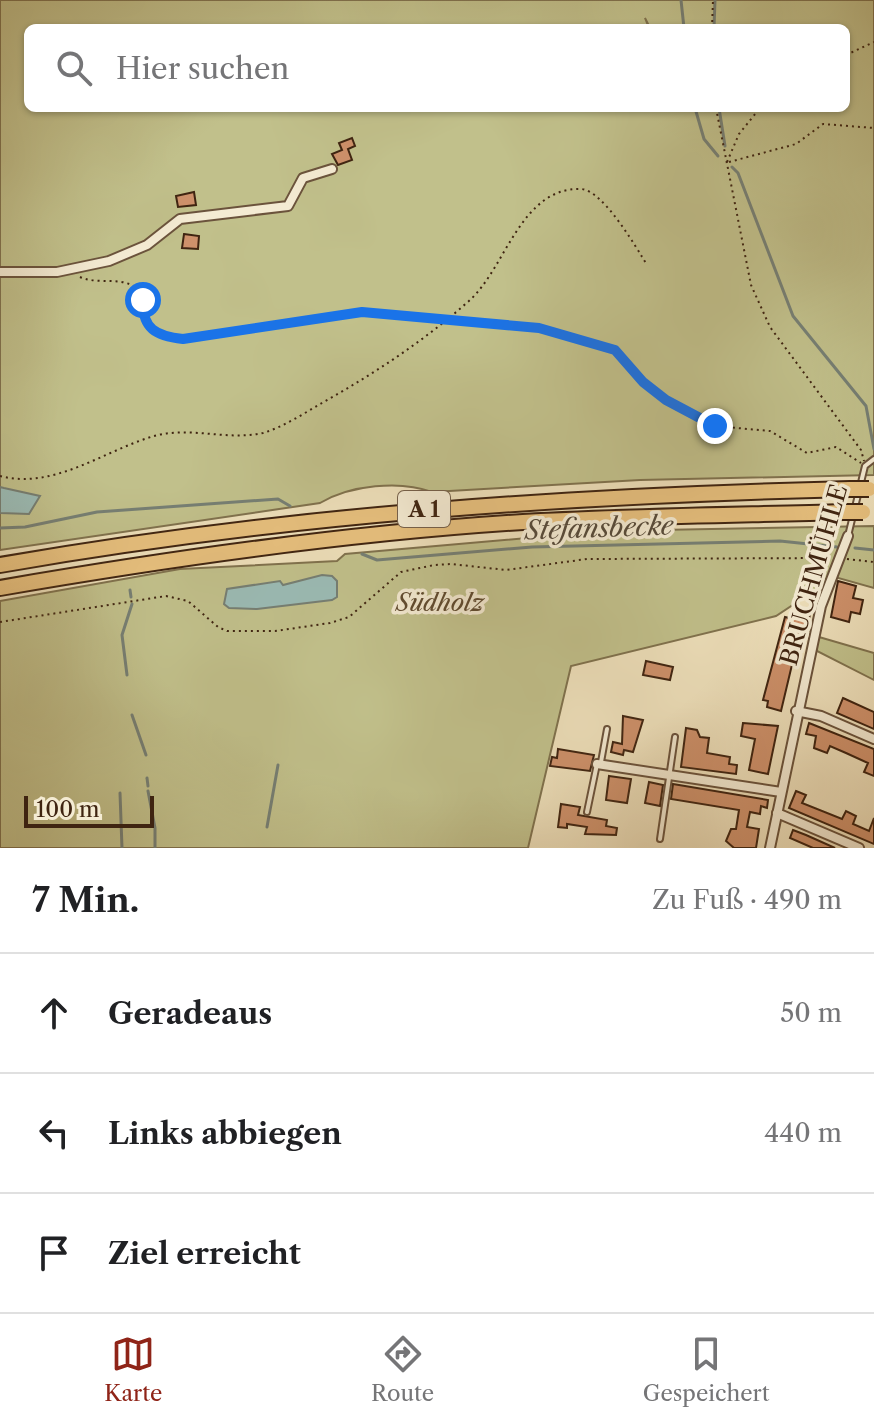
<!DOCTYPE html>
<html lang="de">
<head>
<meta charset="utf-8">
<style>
	body { margin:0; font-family:"Libre Caslon Text",serif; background:#f2f2f2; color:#202124 }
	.scale { position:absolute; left:24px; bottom:20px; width:130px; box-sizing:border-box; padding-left:8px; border:4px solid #3f2411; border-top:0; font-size:22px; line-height:28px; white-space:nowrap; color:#3f2411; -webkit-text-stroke:6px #f4ebd3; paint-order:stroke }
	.stop { position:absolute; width:24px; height:24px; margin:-18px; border:6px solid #1a73e8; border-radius:50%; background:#fff }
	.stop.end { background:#1a73e8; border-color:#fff; box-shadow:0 2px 8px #0008 }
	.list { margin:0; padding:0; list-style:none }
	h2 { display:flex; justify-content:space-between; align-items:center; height:104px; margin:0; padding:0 32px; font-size:34px }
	h2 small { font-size:26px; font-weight:400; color:#757577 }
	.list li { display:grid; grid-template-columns:52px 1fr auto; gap:24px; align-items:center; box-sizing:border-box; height:120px; padding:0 32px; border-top:2px solid #e0e0e0 }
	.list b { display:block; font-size:30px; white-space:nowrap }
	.list em { font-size:26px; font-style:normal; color:#757577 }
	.icon { flex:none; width:44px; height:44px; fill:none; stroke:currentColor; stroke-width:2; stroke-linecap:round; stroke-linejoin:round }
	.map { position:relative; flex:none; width:874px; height:848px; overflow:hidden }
	.search { position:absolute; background:#fff; box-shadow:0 2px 6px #0004; left:24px; right:24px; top:24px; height:88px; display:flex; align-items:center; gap:20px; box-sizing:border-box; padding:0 28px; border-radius:12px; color:#757577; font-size:30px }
	.sheet { height:464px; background:#fff }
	nav { display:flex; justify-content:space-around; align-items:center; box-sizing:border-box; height:112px; border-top:2px solid #e0e0e0; background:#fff; font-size:22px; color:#757577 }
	nav a { display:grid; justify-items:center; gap:4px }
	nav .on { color:#8f2418 }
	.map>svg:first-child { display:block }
</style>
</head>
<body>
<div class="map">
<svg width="874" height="848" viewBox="0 0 874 848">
	<rect width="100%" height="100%" fill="#eee0bb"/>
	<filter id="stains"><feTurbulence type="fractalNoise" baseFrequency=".0025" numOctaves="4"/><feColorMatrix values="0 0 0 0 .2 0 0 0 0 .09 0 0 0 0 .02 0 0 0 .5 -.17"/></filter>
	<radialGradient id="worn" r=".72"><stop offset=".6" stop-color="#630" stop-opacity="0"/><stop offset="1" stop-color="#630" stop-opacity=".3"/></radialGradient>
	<g fill="#c1c08b" stroke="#80724e" stroke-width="2" fill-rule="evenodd">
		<path d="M0,0H874V475L640,480L432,492C400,480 350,485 320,503L0,550V273L57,270H0ZM645,18L650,28H846V108H28V28H649Z"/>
		<path d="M874,526V588L835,577L776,616L571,666L528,848H0V601L180,569L337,561L345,554L606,531Z"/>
		<path d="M819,637L874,653V680L815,650Z"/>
	</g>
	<g fill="#9bbcb6" stroke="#767f74" stroke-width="2">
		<path d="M0,487L4,488L40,496L29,514L0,513Z"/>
		<path d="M322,575L332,576L337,581V597L332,600L257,609L229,608L224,604L227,589L280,581L283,585Z"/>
	</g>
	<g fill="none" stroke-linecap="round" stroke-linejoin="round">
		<g stroke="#767f74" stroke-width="3">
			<path d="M681,0L684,28"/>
			<path d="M714,28L715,0"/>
			<path d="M695,108L704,139L718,156"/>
			<path d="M719,108L725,146"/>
			<path d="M732,167L738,173L793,316L866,406L874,449"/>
			<path d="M0,528L25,527L97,512L278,499L290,506"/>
			<path d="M855,548L874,550"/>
			<path d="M362,554L377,560L532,547L780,541L837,547"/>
			<path d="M130,590L131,597"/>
			<path d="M127,675L122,635L132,604"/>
			<path d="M132,715L146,755"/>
			<path d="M147,778L148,786"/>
			<path d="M148,791L155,828V848"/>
			<path d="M120,793L122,848"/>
			<path d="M267,827L278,765"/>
		</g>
	</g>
	<g fill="#ce916b" stroke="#3f2411" stroke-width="2">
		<path d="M352,138L355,146L348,149L352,160L338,165L332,154L342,150L339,143Z"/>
		<path d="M194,192L196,205L178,207L176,196Z"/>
		<path d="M184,234L199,236L198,249L182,248Z"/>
		<path d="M838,581L856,586L853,598L863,600L860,614L851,612L849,622L831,617Z"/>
		<path d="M799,607L811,610L808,623L800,631L781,711L767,707L768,701L763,700L785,617L793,619Z"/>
		<path d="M646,661L673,667L670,680L643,675Z"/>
		<path d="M843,698L874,712V729L837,713Z"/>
		<path d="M623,716L643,720L633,752L624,750L623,755L611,752L613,742L622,744Z"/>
		<path d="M743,723L778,726L768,774L749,770L755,739L741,736Z"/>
		<path d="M809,723L874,749V776L864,772L868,763L846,753L830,746L827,753L814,748L816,736L806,734Z"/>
		<path d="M686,728L697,730L700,737L709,738L707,753L730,757L729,764L737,765L736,774L681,767Z"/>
		<path d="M558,749L594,755L590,771L550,766L552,757L557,758Z"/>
		<path d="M609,776L631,779L627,803L606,800Z"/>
		<path d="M649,782L663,785L660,806L645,803Z"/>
		<path d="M673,784L768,800L767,808L761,806L760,814L750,812L747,827L759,829L756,848H734L726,841L731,829H736L739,810L671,799Z"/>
		<path d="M796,791L806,795L802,803L842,819L846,811L856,816L853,824L869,831L874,818V844L789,808Z"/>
		<path d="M561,804L580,807L578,815L607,820L606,826L617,828L616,835L585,834L587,827L567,824V828L558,827Z"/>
		<path d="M793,830L806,835L835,848H813L790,838Z"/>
	</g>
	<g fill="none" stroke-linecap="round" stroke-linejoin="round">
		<g stroke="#6b533c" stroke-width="8">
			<g id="service">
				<path d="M848,536L865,466L874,459"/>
				<path d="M601,762L607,729"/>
				<path d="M587,812L597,764"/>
				<path d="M660,839L675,737"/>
			</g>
		</g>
		<g stroke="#6b533c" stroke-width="12">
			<g id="minor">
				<path d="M0,272H57L109,261L147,245L180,219L288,206L303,178L332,169"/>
				<path d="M796,711L821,716L874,739"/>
				<path d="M597,764L781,792"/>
				<path d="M777,813L859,848"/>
				<path d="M770,848L821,606L848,536"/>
			</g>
		</g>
		<g stroke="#3f2411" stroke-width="18">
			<g id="motorway">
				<path d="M0,565C286,515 561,496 850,489"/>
				<path d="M0,588C173,558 348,533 523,522C630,516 737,515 844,512"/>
			</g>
		</g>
		<g stroke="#3f2411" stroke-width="2" stroke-dasharray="2 4" stroke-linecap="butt">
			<path d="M712,28L713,0"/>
			<path d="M846,55L874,42"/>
			<path d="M716,108L751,285L770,327L861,450L864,461"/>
			<path d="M727,162L739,134L760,108"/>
			<path d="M729,162L796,144L823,124L874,128"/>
			<path d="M80,277C101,286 124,274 141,292C148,325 142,335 183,339L362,312L539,328L615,350L643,382L666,400L715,426L770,431L807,453L836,447L861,463"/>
			<path d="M0,476C54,490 103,451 154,436C190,426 227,441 263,433C283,427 303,414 322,403C375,373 424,341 470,300C506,267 521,187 581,189C603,190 636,247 647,265"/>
			<path d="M847,559L874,562"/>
			<path d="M0,622L166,596L188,601L218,627L227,631H275L330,623L349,617L401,572L434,565L451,564L506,570L587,559L829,558"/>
		</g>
		<use href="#service" stroke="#f4ebd3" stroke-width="4"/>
		<use href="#minor" stroke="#f4ebd3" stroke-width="8"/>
		<use href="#motorway" stroke="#e7c07e" stroke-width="14"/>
		<g stroke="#3f2411" stroke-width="18" stroke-linecap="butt">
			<g id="motorway-bridge">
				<path d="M850,489H869"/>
				<path d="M844,512H863"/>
			</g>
		</g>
		<use href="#motorway-bridge" stroke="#e7c07e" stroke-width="14"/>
	</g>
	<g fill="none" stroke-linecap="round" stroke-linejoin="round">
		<path stroke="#1a73e8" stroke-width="10" d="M143,300C142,329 156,336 183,339L362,312L539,328L615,350L643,382L666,400L715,426"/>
	</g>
	<g text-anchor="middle" stroke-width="7" stroke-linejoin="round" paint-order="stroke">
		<rect fill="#f4ebd3" stroke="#75604b" stroke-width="2" x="398" y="491" width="52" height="36" rx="6"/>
		<g font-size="22" font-weight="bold" fill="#3f2411">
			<text x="424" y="517">A 1</text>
		</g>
		<g font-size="24" fill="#3f2411" stroke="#f4ebd3">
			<text transform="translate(814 575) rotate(-74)" y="8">BRUCHMÜHLE</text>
		</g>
		<g font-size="24" font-style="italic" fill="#604b30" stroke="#f4ebd3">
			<text x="440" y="611">Südholz</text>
		</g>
		<g font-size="26" font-style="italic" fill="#564a3a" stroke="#f4ebd3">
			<text transform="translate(599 528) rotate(-2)" y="9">Stefansbecke</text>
		</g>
	</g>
	<rect width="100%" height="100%" filter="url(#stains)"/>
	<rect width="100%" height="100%" fill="url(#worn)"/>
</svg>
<div class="scale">100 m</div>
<div class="stop" style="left:143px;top:300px"></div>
<div class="stop end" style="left:715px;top:426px"></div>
<div class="search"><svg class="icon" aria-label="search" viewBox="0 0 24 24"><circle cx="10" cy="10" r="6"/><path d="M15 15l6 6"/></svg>Hier suchen</div>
</div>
<section class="sheet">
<h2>7 Min.<small>Zu Fuß · 490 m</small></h2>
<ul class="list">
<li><svg class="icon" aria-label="ahead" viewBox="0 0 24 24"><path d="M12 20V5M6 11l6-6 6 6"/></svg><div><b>Geradeaus</b></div><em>50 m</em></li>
<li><svg class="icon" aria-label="left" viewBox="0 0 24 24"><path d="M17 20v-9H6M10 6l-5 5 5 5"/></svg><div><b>Links abbiegen</b></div><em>440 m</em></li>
<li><svg class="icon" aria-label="arrive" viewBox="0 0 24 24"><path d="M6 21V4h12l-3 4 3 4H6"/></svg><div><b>Ziel erreicht</b></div></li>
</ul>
</section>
<nav>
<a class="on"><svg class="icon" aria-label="map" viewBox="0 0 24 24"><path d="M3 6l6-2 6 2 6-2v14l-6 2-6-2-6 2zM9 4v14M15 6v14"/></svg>Karte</a>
<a><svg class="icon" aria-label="directions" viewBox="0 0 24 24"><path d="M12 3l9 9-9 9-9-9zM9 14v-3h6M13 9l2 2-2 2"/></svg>Route</a>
<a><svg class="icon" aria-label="saved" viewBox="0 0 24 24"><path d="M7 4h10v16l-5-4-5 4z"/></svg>Gespeichert</a>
</nav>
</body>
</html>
